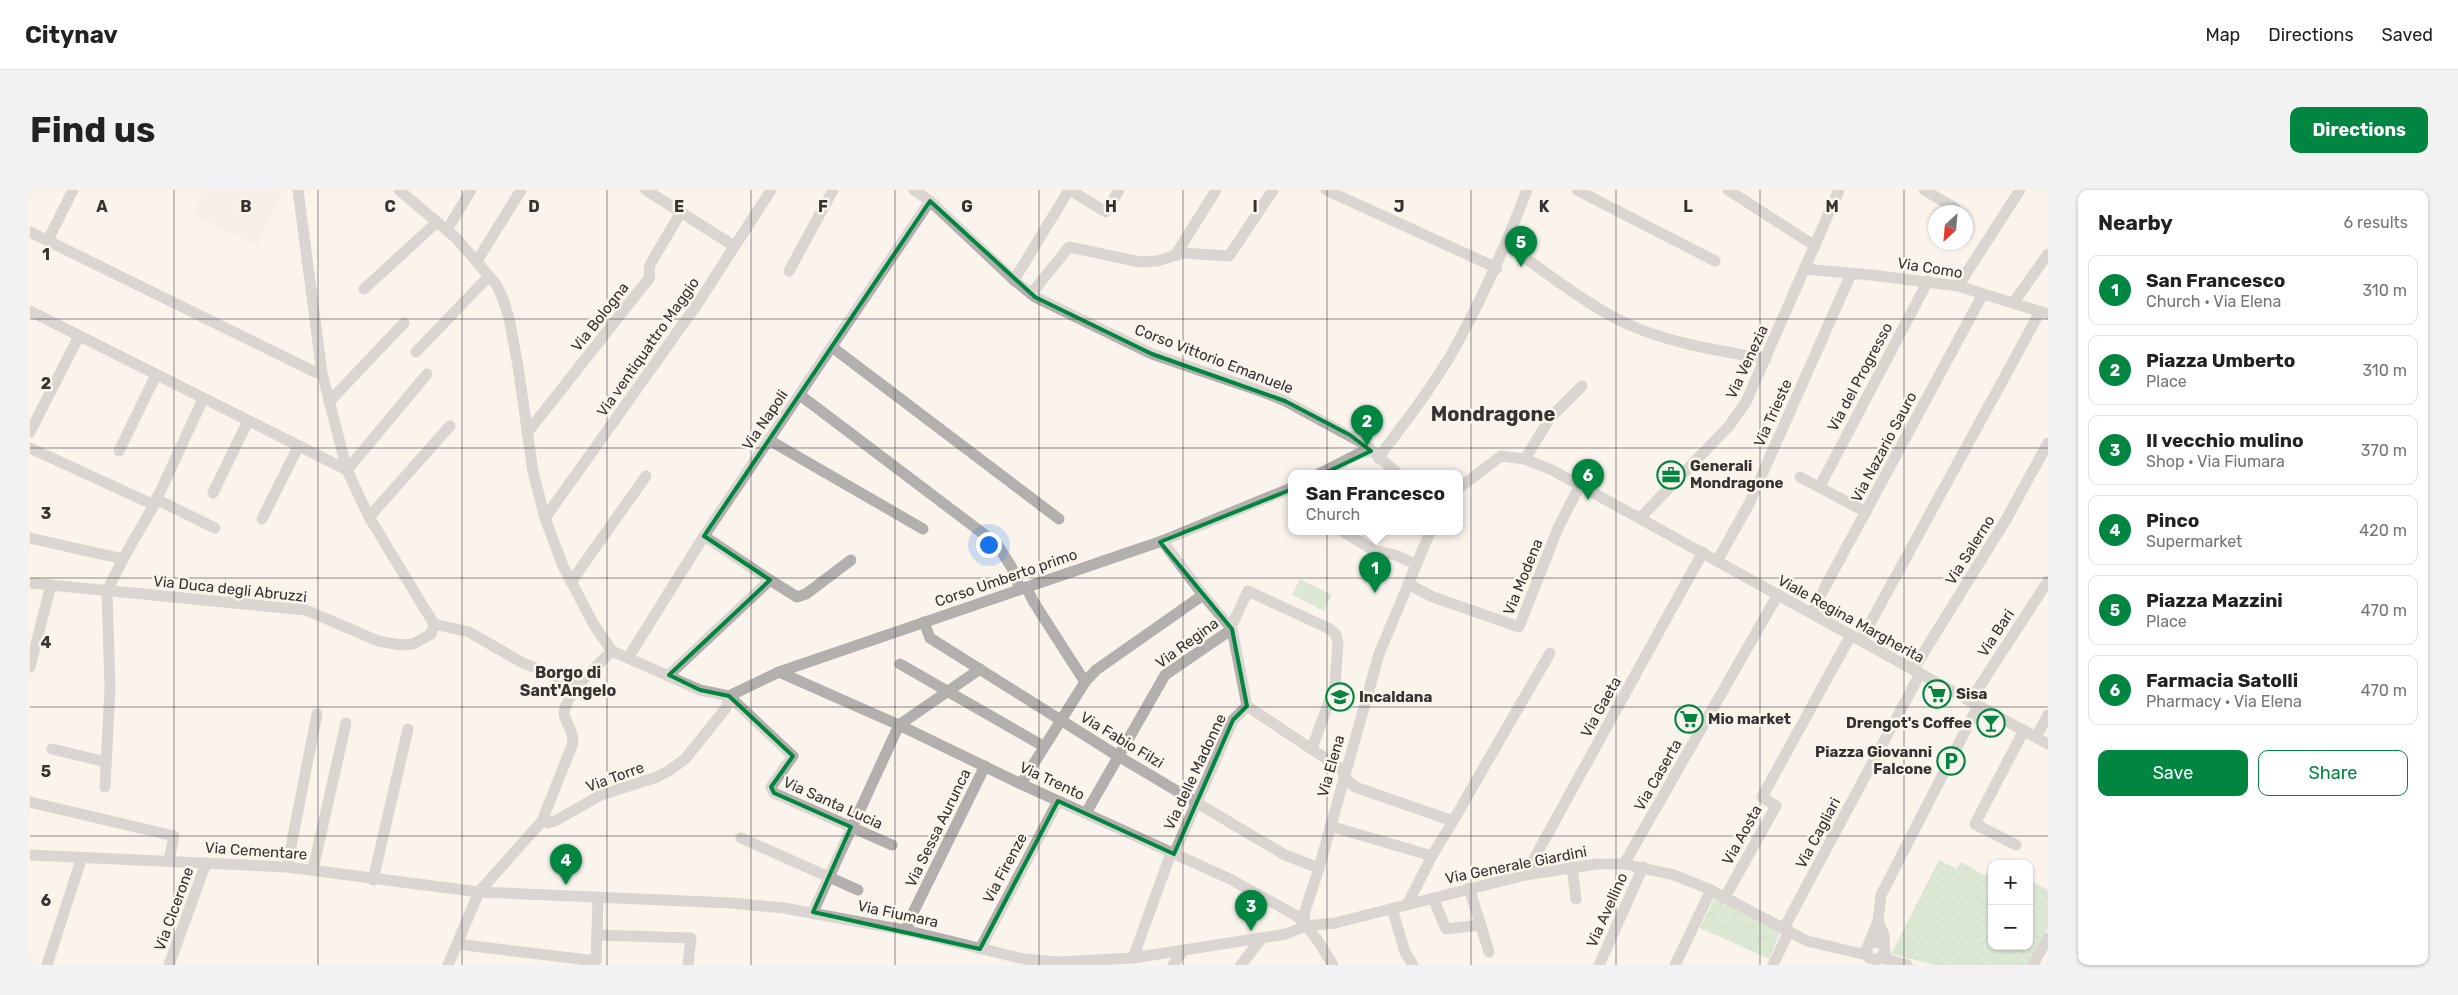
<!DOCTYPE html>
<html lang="en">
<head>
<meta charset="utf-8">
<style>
	body { margin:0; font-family:Rubik,sans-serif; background:#f2f2f2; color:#222 }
	.controls { position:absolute; right:15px; bottom:15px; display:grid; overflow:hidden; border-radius:10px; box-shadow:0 1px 4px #0004 }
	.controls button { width:45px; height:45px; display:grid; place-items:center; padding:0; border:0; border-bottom:1px solid #e0e0e0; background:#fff; color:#222; font:25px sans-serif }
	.compass { position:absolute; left:1898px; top:15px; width:45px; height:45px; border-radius:50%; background:#fff; box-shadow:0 1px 4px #0004; rotate:206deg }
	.you { position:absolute; left:958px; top:354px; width:18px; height:18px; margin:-12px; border:4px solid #fff; border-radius:50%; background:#1a73e8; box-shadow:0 0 0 8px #1a73e833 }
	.badge { display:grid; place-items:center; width:32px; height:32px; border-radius:50%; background:#008641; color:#fff; font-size:16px; font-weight:700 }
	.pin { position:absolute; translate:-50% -41px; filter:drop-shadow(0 1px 2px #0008) }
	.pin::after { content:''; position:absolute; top:26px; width:18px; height:15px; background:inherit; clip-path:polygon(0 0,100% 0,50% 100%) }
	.popup { position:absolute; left:1258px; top:280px; width:175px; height:65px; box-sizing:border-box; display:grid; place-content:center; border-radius:10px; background:#fff; filter:drop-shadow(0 1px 4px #0005); font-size:16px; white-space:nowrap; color:#767676 }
	.popup b { font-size:19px; color:#222 }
	.popup::after { content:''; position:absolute; left:50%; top:100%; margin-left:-10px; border:10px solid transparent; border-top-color:#fff }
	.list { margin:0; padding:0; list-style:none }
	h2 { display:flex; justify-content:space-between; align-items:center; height:65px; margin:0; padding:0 20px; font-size:21px }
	h2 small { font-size:16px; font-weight:400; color:#767676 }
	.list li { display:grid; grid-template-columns:32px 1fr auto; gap:15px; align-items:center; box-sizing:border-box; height:70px; margin:0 10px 10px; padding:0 10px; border:1px solid #e0e0e0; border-radius:10px }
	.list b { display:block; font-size:19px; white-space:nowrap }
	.list p { margin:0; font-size:16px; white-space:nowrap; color:#767676 }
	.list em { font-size:16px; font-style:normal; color:#767676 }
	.actions { display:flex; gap:10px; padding:15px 20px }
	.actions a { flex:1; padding:11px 0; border:1px solid #008641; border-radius:10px; text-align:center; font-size:18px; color:#008641 }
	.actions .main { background:#008641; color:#fff }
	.map { position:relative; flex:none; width:2018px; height:775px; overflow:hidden; border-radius:10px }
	header { display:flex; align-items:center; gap:30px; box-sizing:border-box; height:70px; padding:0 25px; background:#fff; border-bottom:1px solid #e0e0e0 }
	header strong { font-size:24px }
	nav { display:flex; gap:28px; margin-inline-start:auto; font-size:18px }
	.intro { display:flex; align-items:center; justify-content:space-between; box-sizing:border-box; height:120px; padding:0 30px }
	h1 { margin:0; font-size:35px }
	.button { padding:12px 22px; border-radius:10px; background:#008641; color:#fff; font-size:18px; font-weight:700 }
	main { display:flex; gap:30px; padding:0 30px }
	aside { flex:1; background:#fff; border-radius:10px; box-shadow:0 1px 4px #0004 }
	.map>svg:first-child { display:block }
</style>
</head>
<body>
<header>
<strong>Citynav</strong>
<nav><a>Map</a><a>Directions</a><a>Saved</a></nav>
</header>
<div class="intro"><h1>Find us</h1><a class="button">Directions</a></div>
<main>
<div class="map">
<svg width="2018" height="775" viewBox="0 0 2018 775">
	<defs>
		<pattern id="grass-dots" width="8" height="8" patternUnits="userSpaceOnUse" patternTransform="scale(1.25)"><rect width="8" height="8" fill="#badab6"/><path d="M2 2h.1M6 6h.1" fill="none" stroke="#a0bc9d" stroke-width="1.8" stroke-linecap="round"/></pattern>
		<pattern id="park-crowns" width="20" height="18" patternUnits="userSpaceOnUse" patternTransform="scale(1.25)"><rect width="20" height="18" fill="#badab6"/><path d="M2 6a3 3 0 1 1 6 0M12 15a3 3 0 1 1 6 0" fill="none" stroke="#a0bc9d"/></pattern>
	</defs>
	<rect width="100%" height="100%" fill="#faf4ed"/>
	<path fill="#f3e8db" d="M174,0H253L227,55L162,25Z"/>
	<path fill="url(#grass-dots)" d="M1909,670L1927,679L1931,672L1956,686L1962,676V756H1999V690L2018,700V738L1997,775H1905L1861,764Z"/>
	<path fill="url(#park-crowns)" d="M1685,707L1750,743L1739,769L1670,738Z"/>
	<path fill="#badab6" d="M1270,389L1302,405L1294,421L1262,405Z"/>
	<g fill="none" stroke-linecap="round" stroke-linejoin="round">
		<g stroke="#b3afad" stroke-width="11">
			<path d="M268,0L292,183L317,280L339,327L404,434"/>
			<path d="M369,0L426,48L466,94L473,109L479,128L488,176L503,282L515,328L533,376L564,435L582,461L670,500L699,506"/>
			<path d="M616,0L704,56"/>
			<path d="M884,0L900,11L984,90L1005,107L1122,164L1233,202L1255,211L1336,255L1368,284"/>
			<path d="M1040,0L1076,22L1089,0"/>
			<path d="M1296,0L1467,78"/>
			<path d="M1547,0L1685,71"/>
			<path d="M1698,0L1785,56"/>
			<path d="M1894,0L1925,18"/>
			<path d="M417,40L441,0"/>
			<path d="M0,42L285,182L292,183"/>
			<path d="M18,50L43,0"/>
			<path d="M1476,55C1519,83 1561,120 1609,139C1649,155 1693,161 1736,169"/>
			<path d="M1146,64L1186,0"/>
			<path d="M447,71L491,0"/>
			<path d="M1774,79L1841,85L1928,96L2018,124"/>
			<path d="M759,81L803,0"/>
			<path d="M984,90L1039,0"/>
			<path d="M1928,96L1990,0"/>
			<path d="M334,99L407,32"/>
			<path d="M1001,104L1039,57L1110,72L1127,71L1153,63L1199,66L1243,0"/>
			<path d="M1983,113L2018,64"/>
			<path d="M0,121L317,280L397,184"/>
			<path d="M802,157L1029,329"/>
			<path d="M386,162L459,86"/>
			<path d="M770,205L967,354L982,378L990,399"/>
			<path d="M299,212L374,133"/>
			<path d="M0,242L49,146"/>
			<path d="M497,243L620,87L619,78L621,73L651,22"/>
			<path d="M739,250L893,339"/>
			<path d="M0,258L124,315"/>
			<path d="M89,261L126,185"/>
			<path d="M1348,268C1376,231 1406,193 1428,152C1455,103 1477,52 1497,0"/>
			<path d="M1495,269L1520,228L1552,196"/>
			<path d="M1289,284L1328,264L1341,261"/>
			<path d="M1770,287L1836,322"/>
			<path d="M1790,296L1898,91"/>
			<path d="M1429,298L1471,266L1495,269L1522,280L2018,554"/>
			<path d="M183,303L218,231"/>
			<path d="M126,309L185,338"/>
			<path d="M339,327L420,236"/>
			<path d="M515,328L668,113L741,0"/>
			<path d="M1610,328L1699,236L1716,212L1809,0"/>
			<path d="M232,329L268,257"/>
			<path d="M1314,342L1343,360L1365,365L1386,374"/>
			<path d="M0,348L93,369"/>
			<path d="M1687,371L1719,314L1821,84"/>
			<path d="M740,390L767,407L776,404L821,370"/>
			<path d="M541,392L616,286"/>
			<path d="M0,393L276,420L348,451L371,455L383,454L401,444L404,434L439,442L493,473L548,495"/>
			<path d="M1378,394L1403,407L1489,437L1528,338L1550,295"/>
			<path d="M996,397L1003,411L1055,492"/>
			<path d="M1173,405L1202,439L1217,516L1310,578L1318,591L1325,597L1423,631L1402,666L1377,715"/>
			<path d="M1781,423L1953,104"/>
			<path d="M894,432L900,448L1088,566L1255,665L1289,678"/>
			<path d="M1201,437L1218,401L1300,439L1306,445L1308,452L1305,496L1282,558"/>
			<path d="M1831,450L2010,122"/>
			<path d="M598,468L674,346L900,11"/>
			<path d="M870,474L1013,556"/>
			<path d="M0,477L21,395"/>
			<path d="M1883,480L1977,328L2018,253"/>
			<path d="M749,482L869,535L991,594L1200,689L1267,726L1286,748L1303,775"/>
			<path d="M639,485L740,390L674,346"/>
			<path d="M699,506L749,482L1132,351L1261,298"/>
			<path d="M699,506L763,566L741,597L744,603L862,655"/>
			<path d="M1940,511L2018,391"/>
			<path d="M2006,547L2018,525"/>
			<path d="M22,559L76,572"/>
			<path d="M991,594L1055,492L1066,480L1173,405L1132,351"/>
			<path d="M75,597L80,497L77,401L93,369L124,315L173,209"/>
			<path d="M0,612L144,646L139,670"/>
			<path d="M1056,623L1135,485L1202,439"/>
			<path d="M512,631L518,633L525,631L571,605L627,587L640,580L655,569L696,518L699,506"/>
			<path d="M1423,631L1520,463"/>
			<path d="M1300,636L1402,666"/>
			<path d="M711,648L828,700"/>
			<path d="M1986,655L1945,634L1994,540"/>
			<path d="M1144,664L1203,530L1217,516"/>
			<path d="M0,665L257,677L449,702L701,713L754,718L879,741L994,769L1028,772L1103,768L1256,744L1276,736L1305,733L1495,685L1567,674H1594L1644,685L1681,700L1777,751L1837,765"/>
			<path d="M1594,674L1747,406"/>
			<path d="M257,677L287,524"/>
			<path d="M1542,677L1546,709"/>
			<path d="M283,679L316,533"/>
			<path d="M1495,685L1673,362"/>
			<path d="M343,690L378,539"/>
			<path d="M1439,698L1459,762"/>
			<path d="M1695,707L1746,616L1732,607L1821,445"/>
			<path d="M1403,708L1416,739L1451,735"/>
			<path d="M1362,718L1375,762L1383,775"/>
			<path d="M783,722L869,535L950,479"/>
			<path d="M1848,731L1854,745L1855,763L1847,770L1839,768L1836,760L1840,753L1848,752L1853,755"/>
			<path d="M1276,736L1274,724L1289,678L1349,464L1400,342"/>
			<path d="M1754,738L1890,484"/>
			<path d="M879,741L878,733L955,576"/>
			<path d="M568,745L661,748L658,775"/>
			<path d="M427,754L566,771L568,708"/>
			<path d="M1838,755L1848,731L1851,705L1948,516"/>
			<path d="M950,759L1028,611"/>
			<path d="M1103,768L1141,663"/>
			<path d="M1852,768L1877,775"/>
			<path d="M17,775L52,667"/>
			<path d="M139,775L176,673"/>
			<path d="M418,775L449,702L512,631L543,553C543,538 534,531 534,523C536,503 568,474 582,461"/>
			<path d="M1143,775L1152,762"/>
			<path d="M1211,775L1232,748"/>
			<path d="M1569,775L1613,677"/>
			<path d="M1645,775L1681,700"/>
			<path d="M1743,775L1759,741"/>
			<path d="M2003,775L2018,748"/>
		</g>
	</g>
	<path d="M0 0H2018V775H0ZM900,11L1005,107L1122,164L1255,211L1320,245L1341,261L1255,302L1130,352L1202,439L1217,516L1203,530L1144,664L1028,611L950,759L783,722L821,637L744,603L741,597L763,566L699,506L670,500L639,485L740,390L674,346Z" fill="#faf4ed" fill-opacity=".55" fill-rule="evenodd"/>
	<path fill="none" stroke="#008641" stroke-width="4" stroke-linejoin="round" d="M900,11L1005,107L1122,164L1255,211L1320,245L1341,261L1255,302L1130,352L1202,439L1217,516L1203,530L1144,664L1028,611L950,759L783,722L821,637L744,603L741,597L763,566L699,506L670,500L639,485L740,390L674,346Z"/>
	<path fill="none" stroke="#353230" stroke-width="1" stroke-opacity="0.55" d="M144,0V775M288,0V775M432,0V775M577,0V775M721,0V775M865,0V775M1009,0V775M1153,0V775M1297,0V775M1441,0V775M1586,0V775M1730,0V775M1874,0V775M0,129H2018M0,258H2018M0,388H2018M0,517H2018M0,646H2018"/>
	<defs>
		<g id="office-ring" transform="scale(1.4375)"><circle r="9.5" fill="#faf4ed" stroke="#008641" stroke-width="1.5"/><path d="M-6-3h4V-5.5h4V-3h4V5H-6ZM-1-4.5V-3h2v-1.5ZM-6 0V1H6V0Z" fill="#008641"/></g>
		<g id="supermarket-ring" transform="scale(1.4375)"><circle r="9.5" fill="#faf4ed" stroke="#008641" stroke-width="1.5"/><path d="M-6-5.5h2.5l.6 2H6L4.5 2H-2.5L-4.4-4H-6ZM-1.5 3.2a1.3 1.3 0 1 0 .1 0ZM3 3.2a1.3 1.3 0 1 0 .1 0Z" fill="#008641"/></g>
		<g id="school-ring" transform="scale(1.4375)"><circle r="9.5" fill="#faf4ed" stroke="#008641" stroke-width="1.5"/><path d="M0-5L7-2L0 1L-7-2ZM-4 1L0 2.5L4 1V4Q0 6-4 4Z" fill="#008641"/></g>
		<g id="bar-ring" transform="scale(1.4375)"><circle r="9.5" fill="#faf4ed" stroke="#008641" stroke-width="1.5"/><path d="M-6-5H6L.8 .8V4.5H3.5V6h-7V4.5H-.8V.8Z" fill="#008641"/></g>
		<g id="parking-ring" transform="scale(1.4375)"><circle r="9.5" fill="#faf4ed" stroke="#008641" stroke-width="1.5"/><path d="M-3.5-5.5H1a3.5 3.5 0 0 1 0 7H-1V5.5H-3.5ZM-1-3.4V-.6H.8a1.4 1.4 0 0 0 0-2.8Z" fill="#008641"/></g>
	</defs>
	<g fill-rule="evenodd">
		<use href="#office-ring" x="1641" y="285"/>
		<use href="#supermarket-ring" x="1907" y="504"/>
		<use href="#school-ring" x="1310" y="507"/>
		<use href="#supermarket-ring" x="1659" y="529"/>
		<use href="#bar-ring" x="1961" y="533"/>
		<use href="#parking-ring" x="1921" y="571"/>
	</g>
	<g text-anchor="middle" stroke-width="5" stroke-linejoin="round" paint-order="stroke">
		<g font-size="15" fill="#353230" stroke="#faf4ed">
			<text transform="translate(1900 78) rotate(9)" y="5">Via Como</text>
			<text transform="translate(570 127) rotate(-52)" y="5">Via Bologna</text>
			<text transform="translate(618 157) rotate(-55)" y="5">Via ventiquattro Maggio</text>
			<text transform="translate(1184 169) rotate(21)" y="5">Corso Vittorio Emanuele</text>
			<text transform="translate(1717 172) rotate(-65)" y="5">Via Venezia</text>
			<text transform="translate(1830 187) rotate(-62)" y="5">Via del Progresso</text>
			<text transform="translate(1743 223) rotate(-66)" y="5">Via Trieste</text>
			<text transform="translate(735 230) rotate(-56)" y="5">Via Napoli</text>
			<text transform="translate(1854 257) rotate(-62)" y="5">Via Nazario Sauro</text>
			<text transform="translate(1940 360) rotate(-58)" y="5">Via Salerno</text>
			<text transform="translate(1493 387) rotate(-68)" y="5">Via Modena</text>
			<text transform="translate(976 388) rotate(-19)" y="5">Corso Umberto primo</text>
			<text transform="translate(200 399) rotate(6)" y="5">Via Duca degli Abruzzi</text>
			<text transform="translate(1821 429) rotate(29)" y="5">Viale Regina Margherita</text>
			<text transform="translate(1966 443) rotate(-57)" y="5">Via Bari</text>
			<text transform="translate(1157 453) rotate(-36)" y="5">Via Regina</text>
			<text transform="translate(1571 517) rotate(-61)" y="5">Via Gaeta</text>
			<text transform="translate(1092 550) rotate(31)" y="5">Via Fabio Filzi</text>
			<text transform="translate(1301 576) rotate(-74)" y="5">Via Elena</text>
			<text transform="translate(1165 582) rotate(-65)" y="5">Via delle Madonne</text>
			<text transform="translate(1628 585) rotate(-60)" y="5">Via Caserta</text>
			<text transform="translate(585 587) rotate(-20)" y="5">Via Torre</text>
			<text transform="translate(1022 591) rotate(25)" y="5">Via Trento</text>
			<text transform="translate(803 613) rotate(24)" y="5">Via Santa Lucia</text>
			<text transform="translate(908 638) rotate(-64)" y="5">Via Sessa Aurunca</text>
			<text transform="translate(1788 643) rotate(-62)" y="5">Via Cagliari</text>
			<text transform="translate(1712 645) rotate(-61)" y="5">Via Aosta</text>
			<text transform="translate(226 661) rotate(4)" y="5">Via Cementare</text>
			<text transform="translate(1486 675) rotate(-11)" y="5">Via Generale Giardini</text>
			<text transform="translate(975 678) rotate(-62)" y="5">Via Firenze</text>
			<text transform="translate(144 719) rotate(-70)" y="5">Via CIcerone</text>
			<text transform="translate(1577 720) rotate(-66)" y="5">Via Avellino</text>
			<text transform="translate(868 724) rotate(12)" y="5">Via Fiumara</text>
		</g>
		<g font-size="15" font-weight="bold" fill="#353230" stroke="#faf4ed" text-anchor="start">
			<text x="1660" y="281">Generali<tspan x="1660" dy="17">Mondragone</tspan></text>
			<text x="1926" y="509">Sisa</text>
			<text x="1329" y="512">Incaldana</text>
			<text x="1678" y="534">Mio market</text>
			<text x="1942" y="538" text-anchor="end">Drengot's Coffee</text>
			<text x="1902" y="567" text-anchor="end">Piazza Giovanni<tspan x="1902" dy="17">Falcone</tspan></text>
		</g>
		<g font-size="16" font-weight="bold" fill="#353230" stroke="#faf4ed">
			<text x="538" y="488">Borgo di<tspan x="538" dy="18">Sant'Angelo</tspan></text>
		</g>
		<g font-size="20" font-weight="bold" fill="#353230" stroke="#faf4ed">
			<text x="1463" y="231">Mondragone</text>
		</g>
	</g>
	<g font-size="16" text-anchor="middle" font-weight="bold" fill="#353230" stroke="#faf4ed" stroke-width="5" stroke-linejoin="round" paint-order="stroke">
		<text x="72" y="22">A</text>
		<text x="216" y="22">B</text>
		<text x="360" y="22">C</text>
		<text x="504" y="22">D</text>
		<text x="649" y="22">E</text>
		<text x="793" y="22">F</text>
		<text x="937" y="22">G</text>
		<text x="1081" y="22">H</text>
		<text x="1225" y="22">I</text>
		<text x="1369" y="22">J</text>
		<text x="1514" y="22">K</text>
		<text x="1658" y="22">L</text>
		<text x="1802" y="22">M</text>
		<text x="16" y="70">1</text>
		<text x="16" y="199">2</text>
		<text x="16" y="329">3</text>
		<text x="16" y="458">4</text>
		<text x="16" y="587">5</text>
		<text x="16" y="716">6</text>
	</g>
</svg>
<div class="controls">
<button>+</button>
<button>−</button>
</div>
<svg class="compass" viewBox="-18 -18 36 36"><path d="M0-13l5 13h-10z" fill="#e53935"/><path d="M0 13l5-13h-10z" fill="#767676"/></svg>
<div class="you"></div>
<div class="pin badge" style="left:1345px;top:403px">1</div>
<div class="popup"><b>San Francesco</b>Church</div>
<div class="pin badge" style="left:1337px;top:256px">2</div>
<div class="pin badge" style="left:1221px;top:741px">3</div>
<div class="pin badge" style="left:536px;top:695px">4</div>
<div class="pin badge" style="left:1491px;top:77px">5</div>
<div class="pin badge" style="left:1558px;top:310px">6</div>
</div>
<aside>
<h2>Nearby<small>6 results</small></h2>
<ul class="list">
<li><span class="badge">1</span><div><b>San Francesco</b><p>Church · Via Elena</p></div><em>310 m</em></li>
<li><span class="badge">2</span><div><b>Piazza Umberto</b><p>Place</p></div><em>310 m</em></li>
<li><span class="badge">3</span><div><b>Il vecchio mulino</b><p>Shop · Via Fiumara</p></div><em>370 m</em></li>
<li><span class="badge">4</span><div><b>Pinco</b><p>Supermarket</p></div><em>420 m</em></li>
<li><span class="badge">5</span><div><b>Piazza Mazzini</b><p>Place</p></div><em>470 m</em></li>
<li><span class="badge">6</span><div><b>Farmacia Satolli</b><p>Pharmacy · Via Elena</p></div><em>470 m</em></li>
</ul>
<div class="actions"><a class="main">Save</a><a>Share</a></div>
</aside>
</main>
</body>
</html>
